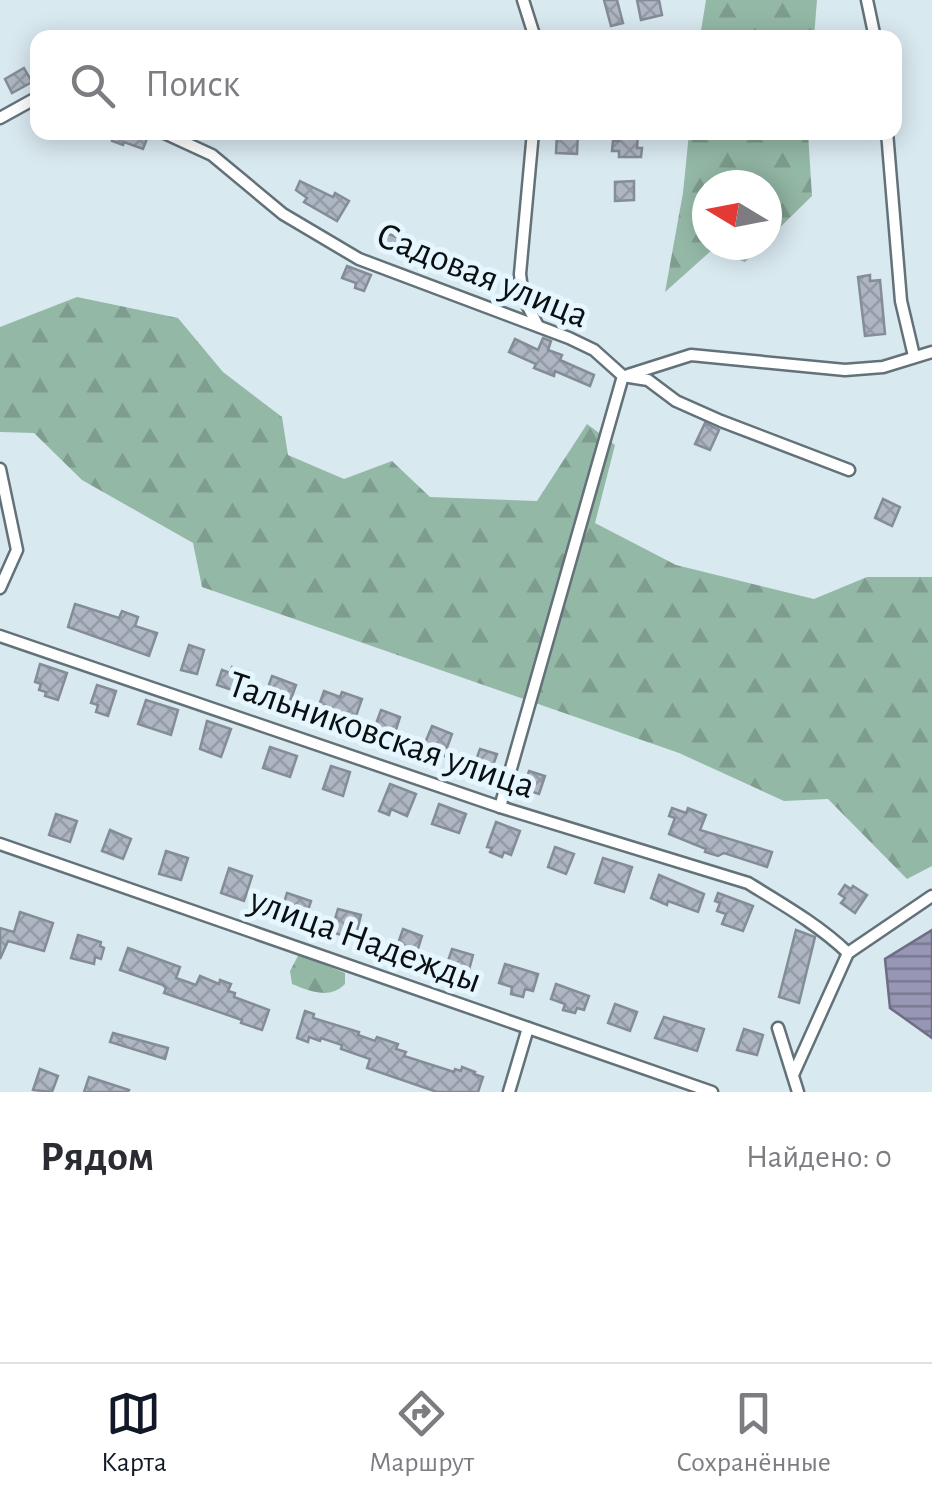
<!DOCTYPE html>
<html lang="ru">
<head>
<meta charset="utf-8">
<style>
	body { margin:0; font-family:"Alegreya Sans",sans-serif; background:#f2f2f3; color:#2b2b33 }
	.compass { position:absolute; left:692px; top:170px; width:90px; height:90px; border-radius:50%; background:#fff; box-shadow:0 5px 25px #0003; rotate:280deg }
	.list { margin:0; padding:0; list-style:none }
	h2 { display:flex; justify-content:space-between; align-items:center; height:130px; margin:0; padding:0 40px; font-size:42px }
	h2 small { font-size:32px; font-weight:400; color:#7c7c81 }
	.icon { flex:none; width:55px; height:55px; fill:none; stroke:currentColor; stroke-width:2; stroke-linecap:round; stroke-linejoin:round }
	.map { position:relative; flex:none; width:932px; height:1092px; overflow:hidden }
	.search { position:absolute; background:#fff; box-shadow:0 5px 25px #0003; left:30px; right:30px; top:30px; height:110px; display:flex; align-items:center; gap:25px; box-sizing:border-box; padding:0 35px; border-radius:20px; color:#7c7c81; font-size:38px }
	.sheet { height:270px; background:#fff }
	nav { display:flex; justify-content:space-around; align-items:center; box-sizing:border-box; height:140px; border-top:2px solid #e1e1e2; background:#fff; font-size:28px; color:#7c7c81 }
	nav a { display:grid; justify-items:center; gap:5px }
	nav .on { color:#111827 }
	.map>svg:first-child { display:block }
</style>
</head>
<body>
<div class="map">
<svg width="932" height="1092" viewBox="0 0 932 1092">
	<defs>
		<pattern id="forest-firs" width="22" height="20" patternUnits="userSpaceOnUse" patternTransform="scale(2.5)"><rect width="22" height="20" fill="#94b8a6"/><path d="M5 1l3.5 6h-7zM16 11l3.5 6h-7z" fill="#7e9d8e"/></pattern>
		<pattern id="water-rules" width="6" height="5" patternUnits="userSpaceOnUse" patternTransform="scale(2.5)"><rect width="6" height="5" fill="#9896b5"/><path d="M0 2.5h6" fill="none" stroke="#7a7992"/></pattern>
		<pattern id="building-cross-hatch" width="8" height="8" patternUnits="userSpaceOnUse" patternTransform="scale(2.5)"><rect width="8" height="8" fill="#adb6c2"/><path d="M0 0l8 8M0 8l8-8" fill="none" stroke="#949ba6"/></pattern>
	</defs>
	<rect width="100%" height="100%" fill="#d9e9f0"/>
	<g fill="url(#forest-firs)">
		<path d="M706,0H817L814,37H700Z"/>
		<path d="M689,133H808L812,196L767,240V185H707V245H762L745,262L712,250L665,292L683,193Z"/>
		<path d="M77,297L178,318L223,372L282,417L288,455L344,479L392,461L430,497L537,501L587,424L615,445L595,523L676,565L814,599L867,577H932V866L907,879L828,799L784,801L679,753L202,587L193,543L82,480L34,433L0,432V327Z"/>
		<path d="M299,954L345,973V984C329,1000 310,991 292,984L290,971Z"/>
	</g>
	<path fill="url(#water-rules)" stroke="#6d6e84" stroke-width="2.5" d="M932,930V1038L890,1008L885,959Z"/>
	<g fill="url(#building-cross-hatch)" stroke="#848c97" stroke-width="2.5">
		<path d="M604,0H617L623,23L611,26Z"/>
		<path d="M637,0H659L662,15L641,20Z"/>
		<path d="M24,68L32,82L12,93L5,79Z"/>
		<path d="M139,132L148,136L143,149L124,142L123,145L112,141L113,137L102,133Z"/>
		<path d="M557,132H578L577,154L556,153Z"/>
		<path d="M619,134L638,135L637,148H642L641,157H619V151H612L613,141H619Z"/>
		<path d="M300,181L333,197L335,193L349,201L337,221L304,202L307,198L296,190Z"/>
		<path d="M634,181V200L615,201V182Z"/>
		<path d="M383,232L405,240L400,254L378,246Z"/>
		<path d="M466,265L488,273L482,289L461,281Z"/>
		<path d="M347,266L371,275L364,291L355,288L356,283L342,278Z"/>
		<path d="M870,275V281L880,280L885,334L865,336L858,277Z"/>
		<path d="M543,338L551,341L548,350L562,355L560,360L594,375L590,386L555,371L554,376L534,368L536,364L509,352L515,339L538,350Z"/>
		<path d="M705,423L719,430L710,450L695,444Z"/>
		<path d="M883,499L900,507L892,526L875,518Z"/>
		<path d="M75,604L119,618L122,611L138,617L135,626L157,633L149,656L68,627Z"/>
		<path d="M189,645L204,650L197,674L181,670Z"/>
		<path d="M40,664L67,673L58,700L45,696L46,692L39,690L41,684L35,682Z"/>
		<path d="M232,667L249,672L244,688L234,685L232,690L217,685L222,670L230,673Z"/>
		<path d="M272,676L296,685L289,705L265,696Z"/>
		<path d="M97,685L116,691L108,716L96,712L98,705L91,703Z"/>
		<path d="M324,691L340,697L342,692L362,699L352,727L332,721L334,713L318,708Z"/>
		<path d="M146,700L178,710L171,735L138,724Z"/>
		<path d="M381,710L400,717L393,739L373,732Z"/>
		<path d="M207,721L231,729L221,757L200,749Z"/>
		<path d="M432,726L452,734L444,756L423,748Z"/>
		<path d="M270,747L297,756L290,777L263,768Z"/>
		<path d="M480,749L497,754L491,771L499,774L495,784L459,771L463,759L475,763Z"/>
		<path d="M331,766L350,772L343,796L323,789Z"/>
		<path d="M529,771L545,776L539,794L523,789Z"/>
		<path d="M390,784L416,794L407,816L391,809L389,815L379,811Z"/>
		<path d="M439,804L466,814L459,833L432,824Z"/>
		<path d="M672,808L686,813L688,808L706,815L700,830L772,852L767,867L724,853L718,856L705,852L706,849L669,834L675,818L669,816Z"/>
		<path d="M56,814L77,821L70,842L49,835Z"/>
		<path d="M496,822L520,831L511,855L504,852L502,857L490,852L492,848L487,847Z"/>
		<path d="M110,830L131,839L123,859L102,851Z"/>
		<path d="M555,847L574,854L566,874L548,867Z"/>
		<path d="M166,851L188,858L181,880L159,874Z"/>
		<path d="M603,858L632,867L624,892L595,883Z"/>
		<path d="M229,868L252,876L244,901L221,893Z"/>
		<path d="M659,875L704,894L698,912L668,901L667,905L651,898Z"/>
		<path d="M845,885L851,889L853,886L867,895L855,913L841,903L845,898L839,894Z"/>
		<path d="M287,893L311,901L304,923L280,916Z"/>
		<path d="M718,893L753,906L743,931L722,924L726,914L717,911L720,903L715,901Z"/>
		<path d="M338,909L361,915L355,939L331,932Z"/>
		<path d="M20,912L53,923L44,951L8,941L0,959V928L14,932Z"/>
		<path d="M403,929L422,936L415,958L395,952Z"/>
		<path d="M796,930L815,937L799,1003L779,997Z"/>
		<path d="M78,935L101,942L100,946L104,948L101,959L95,957L94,964L71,958Z"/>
		<path d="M128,948L180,967L176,978L196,985L200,976L219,984L220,980L231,984L228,991L235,993L234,997L269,1010L262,1030L241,1023L242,1020L164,993L166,988L163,985L120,970Z"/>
		<path d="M452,949L473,955L467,977L445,970Z"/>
		<path d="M505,964L538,974L533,991L525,989L523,997L511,994L512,987L499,983Z"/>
		<path d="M556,984L589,996L584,1010L577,1008L575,1013L563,1010L565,1004L551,999Z"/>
		<path d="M615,1004L637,1012L630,1031L608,1023Z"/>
		<path d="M305,1011L314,1014L313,1018L359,1032L358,1035L375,1041L377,1037L398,1044L396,1049L406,1052L404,1056L454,1072L455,1069L461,1071L462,1067L475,1072L474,1074L483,1077L478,1092H437L367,1068L370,1059L341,1049L342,1045L321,1038L320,1041L309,1037L308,1042L297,1038Z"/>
		<path d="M664,1017L704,1029L697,1051L655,1038Z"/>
		<path d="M744,1029L763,1035L757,1055L737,1050Z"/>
		<path d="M113,1033L168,1048L165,1059L110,1042Z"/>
		<path d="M40,1069L58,1076L52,1092L33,1090Z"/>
		<path d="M89,1077L129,1090L128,1092H84Z"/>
	</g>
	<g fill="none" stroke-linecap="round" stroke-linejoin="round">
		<g stroke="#637178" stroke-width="15">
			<g id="minor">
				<path d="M523,0L535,38"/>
				<path d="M867,0L875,38"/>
				<path d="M0,118L38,97"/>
				<path d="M162,132L212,155L283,214L359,259L569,338L594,350L623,376L648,380L676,401L721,421L849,470"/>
				<path d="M533,132L520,274L523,297L538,326"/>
				<path d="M887,132L901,301L914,356"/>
				<path d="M628,375L691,355L845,370L883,367L932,352"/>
				<path d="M0,469L17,550L0,588"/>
				<path d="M0,636L500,807L748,883C782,904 819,925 848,953"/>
				<path d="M500,807L623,376"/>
				<path d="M0,844L712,1092"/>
				<path d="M778,1028L798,1092"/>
				<path d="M793,1075L848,953L932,896"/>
				<path d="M509,1092L528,1028"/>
			</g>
		</g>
		<use href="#minor" stroke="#fff" stroke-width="10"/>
	</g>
	<g text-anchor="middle" stroke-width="10" stroke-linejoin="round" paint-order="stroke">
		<g font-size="38" fill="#0a0f11" stroke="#e6f6fe">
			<text transform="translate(483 274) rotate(22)" y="13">Садовая улица</text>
			<text transform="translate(382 734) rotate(19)" y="13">Тальниковская улица</text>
			<text transform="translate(366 939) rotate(20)" y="13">улица Надежды</text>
		</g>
	</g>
</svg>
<svg class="compass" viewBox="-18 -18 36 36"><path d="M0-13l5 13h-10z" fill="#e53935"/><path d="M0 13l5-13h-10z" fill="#7c7c81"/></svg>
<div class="search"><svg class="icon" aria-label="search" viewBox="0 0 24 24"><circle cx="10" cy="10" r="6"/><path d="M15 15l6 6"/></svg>Поиск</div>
</div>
<section class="sheet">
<h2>Рядом<small>Найдено: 0</small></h2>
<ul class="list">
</ul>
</section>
<nav>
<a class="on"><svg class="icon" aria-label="map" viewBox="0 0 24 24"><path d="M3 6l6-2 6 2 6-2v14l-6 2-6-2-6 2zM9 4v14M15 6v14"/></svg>Карта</a>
<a><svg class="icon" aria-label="directions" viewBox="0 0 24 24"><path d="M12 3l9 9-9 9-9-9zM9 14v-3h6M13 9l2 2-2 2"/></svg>Маршрут</a>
<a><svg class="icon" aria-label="saved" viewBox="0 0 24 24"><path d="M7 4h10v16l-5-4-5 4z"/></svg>Сохранённые</a>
</nav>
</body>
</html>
